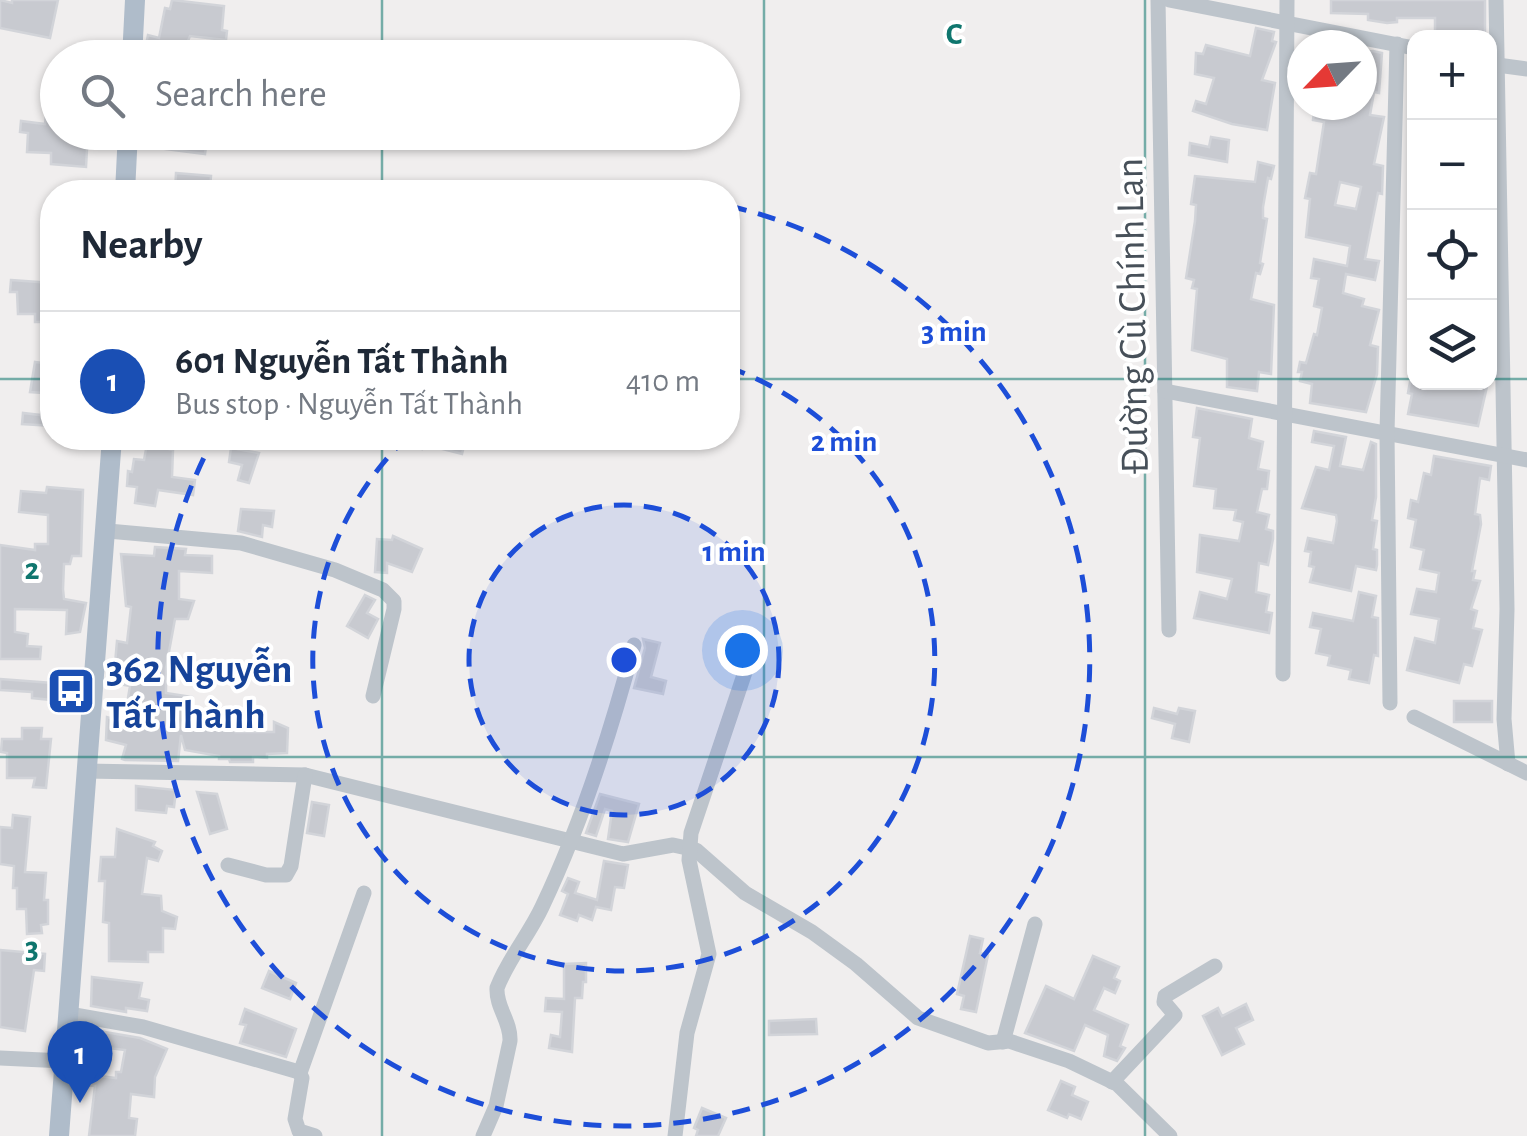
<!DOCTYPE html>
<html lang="en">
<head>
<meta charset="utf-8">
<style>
	body { margin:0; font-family:"Alegreya Sans",sans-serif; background:#f6f6f7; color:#1f2937 }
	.controls { position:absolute; right:30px; top:30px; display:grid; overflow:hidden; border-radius:20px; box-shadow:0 2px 8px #0004 }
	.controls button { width:90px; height:90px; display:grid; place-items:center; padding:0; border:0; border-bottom:2px solid #e0e1e3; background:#fff; color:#1f2937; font:50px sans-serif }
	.compass { position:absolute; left:1287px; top:30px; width:90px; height:90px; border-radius:50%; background:#fff; box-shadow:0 2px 8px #0004; rotate:245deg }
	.you { position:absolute; left:742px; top:650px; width:35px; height:35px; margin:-25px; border:8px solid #fff; border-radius:50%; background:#1a73e8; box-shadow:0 0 0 15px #1a73e833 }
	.badge { display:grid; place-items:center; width:65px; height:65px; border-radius:50%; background:#1a73e8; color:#fff; font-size:32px; font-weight:700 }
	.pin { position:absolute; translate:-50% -82px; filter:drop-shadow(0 2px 5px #0008) }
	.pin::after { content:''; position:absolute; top:52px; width:35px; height:30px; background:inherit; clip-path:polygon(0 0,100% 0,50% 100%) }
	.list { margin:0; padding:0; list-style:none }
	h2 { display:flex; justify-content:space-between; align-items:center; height:130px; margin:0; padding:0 40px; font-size:42px }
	h2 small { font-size:32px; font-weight:400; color:#747a83 }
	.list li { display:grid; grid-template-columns:65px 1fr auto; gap:30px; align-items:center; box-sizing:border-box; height:140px; padding:0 40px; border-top:2px solid #e0e1e3 }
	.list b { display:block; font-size:38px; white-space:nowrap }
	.list p { margin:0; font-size:32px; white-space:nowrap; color:#747a83 }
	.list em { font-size:32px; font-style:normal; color:#747a83 }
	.icon { flex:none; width:55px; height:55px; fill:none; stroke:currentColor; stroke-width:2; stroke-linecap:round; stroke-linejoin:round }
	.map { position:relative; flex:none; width:1527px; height:1136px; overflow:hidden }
	.search { position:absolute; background:#fff; box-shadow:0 2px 8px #0004; left:40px; top:40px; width:700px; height:110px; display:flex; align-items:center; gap:25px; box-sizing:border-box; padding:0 35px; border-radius:55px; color:#747a83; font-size:38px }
	.panel { position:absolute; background:#fff; box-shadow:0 2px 8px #0004; left:40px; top:180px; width:700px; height:270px; border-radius:40px }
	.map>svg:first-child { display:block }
</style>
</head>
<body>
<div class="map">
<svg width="1527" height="1136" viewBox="0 0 1527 1136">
	<rect width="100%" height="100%" fill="#f0eeee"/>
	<g fill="#c8cad0" stroke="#d2d4d9" stroke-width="2.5" fill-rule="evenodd">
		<path d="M0,0L12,3V0H58L50,38L0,28Z"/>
		<path d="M172,0L224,6L222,30L227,31L226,40L190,36L183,53L146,45L148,35L159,38L165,8L170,9Z"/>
		<path d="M1331,0H1485V38H1473L1464,33H1435V18H1397V22L1387,23L1368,20V14L1331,13Z"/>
		<path d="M1256,28L1274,32L1272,41L1276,42L1262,80L1275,83L1267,130L1232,124L1193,111L1196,101L1206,104L1214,78L1195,74L1196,53L1203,54L1206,45L1250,56Z"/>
		<path d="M1373,51L1382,53L1379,93L1374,92L1370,115L1384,117L1374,164L1383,166L1382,194L1378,193L1365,259L1379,261L1375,280L1346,274L1343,293L1364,299L1362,306L1379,310L1370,345L1378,347L1377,374L1366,412L1310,403L1312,384L1300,381L1302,372H1298L1300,362L1306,363L1314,334L1317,335L1322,308L1314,306L1319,279L1311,278L1314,259L1347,266L1350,246L1306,237L1310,199L1305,198L1310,173L1316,174L1324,122L1313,120L1315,105H1362V52ZM1340,182L1361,187L1356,209L1335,205Z"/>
		<path d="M46,115L58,116V132H88L86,167L51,164V153L27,152L28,133L20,132L21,121L45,124Z"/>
		<path d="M168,132H208L205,154L165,149Z"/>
		<path d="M1211,137L1229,140L1227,162L1189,155L1190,143L1209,147Z"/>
		<path d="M1258,162L1274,166L1271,179L1268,178L1263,207V218L1267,219L1260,263L1263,264L1260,274L1256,273L1251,299L1274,305L1271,374L1259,372L1257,391L1227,387V359L1192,350L1197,289L1192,288L1194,280L1186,278L1195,221L1196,205L1191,204L1195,176L1255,182Z"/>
		<path d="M176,173L211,176L210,188H205V192H175Z"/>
		<path d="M11,280L52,283V312H47V322H35V314H18L17,292H10Z"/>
		<path d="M35,362L52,364V426L22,424L23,413L41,415L43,393L30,392Z"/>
		<path d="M1410,382H1488L1478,426L1408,414L1412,394L1408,393Z"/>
		<path d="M1197,408L1252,419L1249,438L1263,442L1258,469L1269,471L1267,489H1262L1257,512L1269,515L1266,529L1273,531V539L1268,565L1259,563L1256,592L1269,595L1266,612L1272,613L1269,633L1194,618L1200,592L1227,599L1232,579L1197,572L1200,535L1239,541L1243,522L1234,520L1236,510L1214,508L1216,489L1194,486L1200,438L1193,437Z"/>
		<path d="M1314,431L1346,437L1340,466L1363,470L1371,442L1376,444V497L1372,520L1377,521L1373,549L1377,550V565L1376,570L1356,566L1351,591L1310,582L1314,567L1309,566L1311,552L1305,551L1308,538L1333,543L1337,521L1336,515L1302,508L1316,467L1329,470L1334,446L1312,442Z"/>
		<path d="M411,438H466L462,454L423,444L422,449L409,446Z"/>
		<path d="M147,444L173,450L172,477L195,480L193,495L158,490L155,506L135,503L137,487L127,486L128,471L132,472L134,459L144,460Z"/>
		<path d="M231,448L259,453L249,483L238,480L242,465L229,462Z"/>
		<path d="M1434,456L1491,466L1489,480L1480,478L1475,514L1480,515L1481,524L1472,571H1475L1473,580L1480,581L1471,609L1477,611L1473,628L1482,630L1472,666L1464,664L1459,683L1407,670L1415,638L1435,643L1439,619L1411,614L1417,589L1436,592L1439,573L1420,569L1424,550L1411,547L1416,520L1408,518L1411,500L1418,502L1424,473L1431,475Z"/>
		<path d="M47,487L83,490L81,556H72L70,564H64L63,589L64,599L86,603L80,632L66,634L67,610L15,609V632L28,634L27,646L41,647L40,659H0V545L35,550V544H48V515L19,512L21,491L46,493Z"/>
		<path d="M241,509L274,511L272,527L263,525L262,537L238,531Z"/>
		<path d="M393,536L422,549L412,572L387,563V573L375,572L377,539L392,540Z"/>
		<path d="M155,547L186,549L185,555L212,556V573L179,571V599L194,601L188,619H175L166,668V693L192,697L190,709L211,711L209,723L237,729L236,732H274V722L288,728L287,753L267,754V758L253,757V762H230L229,759H219V756L185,750L181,735L178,761L125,760L122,759L126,745L106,740L107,717L133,724L137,699L128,698L130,686L119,684L121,665L115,664L117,641L127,643L131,607L126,606L121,554L154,556Z"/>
		<path d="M1359,592L1376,596L1372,617L1378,618V656L1374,655L1369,683L1349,679L1351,670L1328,665L1330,656L1316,653L1321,629L1310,627L1313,613L1353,621Z"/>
		<path d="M365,595L375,600L367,613L378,619L368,638L347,626Z"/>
		<path d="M643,639L660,643L651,677L666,681L663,694L634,688L645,648Z"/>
		<path d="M0,679L52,683V700L32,698V692L0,690Z"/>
		<rect x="1454" y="701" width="38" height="21"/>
		<path d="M1154,708L1177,714L1179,708L1195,711L1189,742L1172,738L1175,724L1152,718Z"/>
		<path d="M22,728H42L41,739H51L46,788L33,787L35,778H7V753L1,752L2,739H22Z"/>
		<path d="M136,786L176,790L174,807L167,806L166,813L136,810Z"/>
		<path d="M197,792L217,794L227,829L210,834Z"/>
		<path d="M600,794L639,804L628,842L608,839L612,811L605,809L596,836L586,833Z"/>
		<path d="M312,802L329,805L324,836L307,833Z"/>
		<path d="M13,815L30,817L25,872L46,873L44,900H48V924L41,925L42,933L27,934L26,909H17V888H13L14,866L0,864V827L12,828Z"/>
		<path d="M117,829L155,842L153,846L162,851L158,861L147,858L142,894L161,896L162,911L177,917L175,929L163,928V952H148V962L109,961V923L103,922L105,881H99L101,857H115Z"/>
		<path d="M604,861L628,865L624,888L615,887L611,910L596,907L592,920L579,915L577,921L560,915L568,894L562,891L568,878L579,882L575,893L597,900Z"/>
		<path d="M970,936L983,939L980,953L988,955L976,1012L961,1009L964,996L957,994Z"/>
		<path d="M0,950L45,954L44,971L34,970L25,1031L0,1027Z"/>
		<path d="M1093,956L1119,967L1114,978L1120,981L1115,993L1104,988L1094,1010L1128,1025L1120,1046L1125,1048L1117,1061L1104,1056L1108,1035L1085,1025L1074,1051L1025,1033L1046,986L1074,999Z"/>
		<path d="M586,963V982H583L582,998H575L572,1052L549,1048L551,1035L560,1037L562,1012L545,1011L546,998L564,999V964Z"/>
		<path d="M269,971L296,983L290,999L262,988Z"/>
		<path d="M92,977L142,983L139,998L149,1000L147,1011L126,1008V1012L91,1006Z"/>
		<path d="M1246,1004L1253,1020L1236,1028L1244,1044L1222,1055L1203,1016L1218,1008L1222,1016Z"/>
		<path d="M245,1009L296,1029L286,1057L240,1043L246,1025L240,1024Z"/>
		<path d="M816,1019L817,1034L769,1035V1021Z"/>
		<path d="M99,1031L140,1038L167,1049L155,1077L154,1097L131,1094L129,1118L137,1119L135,1136H89L95,1086L82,1085L83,1074L116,1078V1072H121L125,1050L92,1046L93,1035L98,1036Z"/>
		<path d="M1061,1081L1075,1087L1072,1095L1088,1102L1081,1119L1069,1114L1067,1118L1048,1110Z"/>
		<path d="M702,1108L726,1118L718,1136H696L698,1130L694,1128Z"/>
	</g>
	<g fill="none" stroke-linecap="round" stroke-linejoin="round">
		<g stroke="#bdc4cb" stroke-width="15">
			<path d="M1158,0L1169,630"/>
			<path d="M1169,0L1414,48"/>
			<path d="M1496,0L1507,609L1504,719L1508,764"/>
			<path d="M1490,64L1527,69"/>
			<path d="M1165,391L1527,460"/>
			<path d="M108,531L241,543L335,570L383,590L394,601V609L373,696"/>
			<path d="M1283,674L1287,0"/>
			<path d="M1390,703L1387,433L1397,44"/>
			<path d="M1414,717L1527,773"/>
			<path d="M85,771L305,775L623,854L673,845L696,850L745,893L812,932L856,964L918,1018L988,1043L1009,1041L1069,1061L1117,1084L1170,1136"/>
			<path d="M228,865L266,875H286L291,866L305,775"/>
			<path d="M69,1014L143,1027L299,1072L302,1078L295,1119L299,1131L315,1136"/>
			<path d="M1003,1042L1035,924"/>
			<path d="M0,1058L64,1061"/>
			<path d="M300,1073L364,893"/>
			<path d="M1112,1082L1175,1015L1164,1002L1165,996L1215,966"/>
			<path d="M483,1136L496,1106L510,1041C511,1021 496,1008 497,988C508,959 529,935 542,907C582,823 610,735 634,645"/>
			<path d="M675,1136L687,1033L709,954L689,860L691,833L745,672"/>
		</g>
		<g stroke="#afbcca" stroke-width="20">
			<path d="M132,58L135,0"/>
			<path d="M125,192L128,132"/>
			<path d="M59,1136L112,438"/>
		</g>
	</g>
	<path fill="none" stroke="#0f766e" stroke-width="2.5" stroke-opacity="0.55" d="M382,0V58M764,0V1136M1145,0V1136M382,132V192M0,379H52M728,379H1414M1490,379H1527M382,438V1136M0,757H1527"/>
	<circle cx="624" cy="660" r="155" fill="#1d4ed8" fill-opacity=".12"/>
	<g fill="none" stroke="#1d4ed8" stroke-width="5" stroke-dasharray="18 12">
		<circle cx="624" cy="660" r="155"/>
		<path d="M728 367A311 311 0 1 1 406 438"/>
		<path d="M729 206A466 466 0 1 1 214 438"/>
	</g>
	<defs>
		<g id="bus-square" transform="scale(2.5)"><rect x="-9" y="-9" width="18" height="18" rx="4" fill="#1a4fb4" stroke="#fff"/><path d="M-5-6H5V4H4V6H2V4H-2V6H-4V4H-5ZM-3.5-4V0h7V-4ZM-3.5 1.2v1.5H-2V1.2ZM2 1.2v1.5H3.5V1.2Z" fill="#fff"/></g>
	</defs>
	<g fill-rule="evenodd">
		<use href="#bus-square" x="71" y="691"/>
	</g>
	<g text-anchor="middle" stroke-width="8" stroke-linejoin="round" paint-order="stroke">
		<g font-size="40" fill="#475059" stroke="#fff">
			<text transform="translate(1131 316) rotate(-91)" y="14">Đường Cù Chính Lan</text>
		</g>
		<g font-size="40" font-weight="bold" fill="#164399" stroke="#fff" text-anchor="start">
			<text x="106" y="682">362 Nguyễn<tspan x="106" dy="46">Tất Thành</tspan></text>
		</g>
	</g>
	<g font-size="32" text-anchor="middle" font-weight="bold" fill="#0f766e" stroke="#fff" stroke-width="8" stroke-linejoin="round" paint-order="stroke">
		<text x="954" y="44">C</text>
		<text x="32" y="579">2</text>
		<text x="32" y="958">3</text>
	</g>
	<circle cx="624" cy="660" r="15" fill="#1d4ed8" stroke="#fff" stroke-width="5"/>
	<g font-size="30" text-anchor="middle" font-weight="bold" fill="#1d4ed8" stroke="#fff" stroke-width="8" stroke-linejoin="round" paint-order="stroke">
		<text x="954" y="341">3 min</text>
		<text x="844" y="451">2 min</text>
		<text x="734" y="561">1 min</text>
	</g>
</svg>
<div class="controls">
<button>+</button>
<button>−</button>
<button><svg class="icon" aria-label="locate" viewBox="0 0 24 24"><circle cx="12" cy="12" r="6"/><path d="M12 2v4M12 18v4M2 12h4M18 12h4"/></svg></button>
<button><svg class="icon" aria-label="layers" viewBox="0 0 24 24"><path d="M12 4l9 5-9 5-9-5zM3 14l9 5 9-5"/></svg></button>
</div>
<svg class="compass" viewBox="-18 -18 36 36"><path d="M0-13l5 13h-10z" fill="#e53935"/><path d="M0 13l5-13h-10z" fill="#747a83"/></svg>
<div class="you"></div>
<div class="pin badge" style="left:80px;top:1103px;background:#1a4fb4">1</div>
<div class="search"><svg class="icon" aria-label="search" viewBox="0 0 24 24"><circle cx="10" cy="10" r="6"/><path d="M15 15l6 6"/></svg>Search here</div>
<section class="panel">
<h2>Nearby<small></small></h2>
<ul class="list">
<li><span class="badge" style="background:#1a4fb4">1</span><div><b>601 Nguyễn Tất Thành</b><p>Bus stop · Nguyễn Tất Thành</p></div><em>410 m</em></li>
</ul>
</section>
</div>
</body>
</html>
